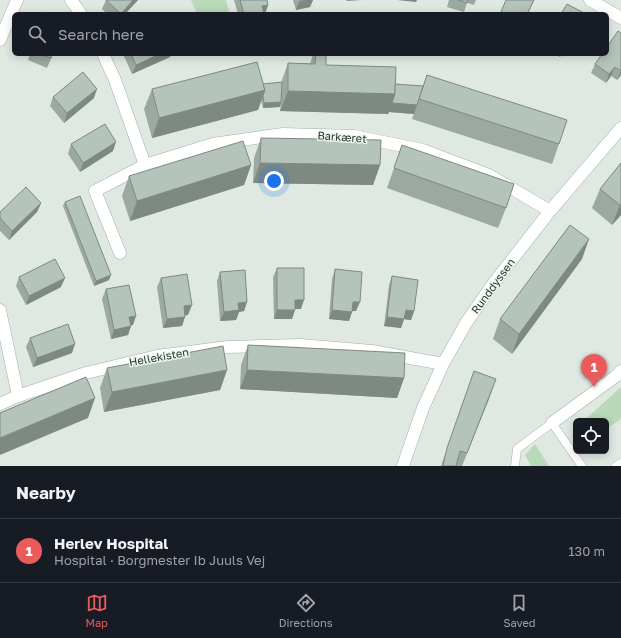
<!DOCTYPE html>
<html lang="en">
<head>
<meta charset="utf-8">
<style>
	body { margin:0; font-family:"Golos Text",sans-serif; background:#242831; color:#f1f3f6 }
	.controls { position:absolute; right:12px; bottom:12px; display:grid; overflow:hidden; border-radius:6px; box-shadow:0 2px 10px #0003 }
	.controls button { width:36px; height:36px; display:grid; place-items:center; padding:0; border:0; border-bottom:1px solid #363941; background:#171b24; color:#f1f3f6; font:20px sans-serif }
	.you { position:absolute; left:274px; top:181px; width:14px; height:14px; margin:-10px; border:3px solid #fff; border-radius:50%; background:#1a73e8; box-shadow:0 0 0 6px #1a73e833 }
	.badge { display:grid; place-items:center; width:26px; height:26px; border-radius:50%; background:#eb5b5c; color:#fff; font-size:13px; font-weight:700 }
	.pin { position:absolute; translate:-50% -33px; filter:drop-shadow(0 1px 2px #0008) }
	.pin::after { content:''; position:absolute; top:21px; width:14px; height:12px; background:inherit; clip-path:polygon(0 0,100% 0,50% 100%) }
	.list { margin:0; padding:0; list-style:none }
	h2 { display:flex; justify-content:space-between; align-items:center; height:52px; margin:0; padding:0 16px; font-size:17px }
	h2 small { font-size:13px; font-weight:400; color:#9ea1a6 }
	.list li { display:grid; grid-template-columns:26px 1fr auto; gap:12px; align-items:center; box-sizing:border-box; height:64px; padding:0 16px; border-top:1px solid #363941 }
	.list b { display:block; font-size:15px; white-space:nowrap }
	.list p { margin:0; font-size:13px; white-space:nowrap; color:#9ea1a6 }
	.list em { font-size:13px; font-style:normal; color:#9ea1a6 }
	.icon { flex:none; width:22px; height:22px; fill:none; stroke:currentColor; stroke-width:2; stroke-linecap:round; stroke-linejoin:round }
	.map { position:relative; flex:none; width:621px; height:466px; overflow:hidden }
	.search { position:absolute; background:#171b24; box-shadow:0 2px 10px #0003; left:12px; right:12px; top:12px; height:44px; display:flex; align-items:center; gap:10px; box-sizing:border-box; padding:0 14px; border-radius:6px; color:#9ea1a6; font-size:15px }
	.sheet { height:116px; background:#171b24 }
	nav { display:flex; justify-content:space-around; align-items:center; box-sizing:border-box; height:56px; border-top:1px solid #363941; background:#171b24; font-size:11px; color:#9ea1a6 }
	nav a { display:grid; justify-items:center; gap:2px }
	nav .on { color:#eb5b5c }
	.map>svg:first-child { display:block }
</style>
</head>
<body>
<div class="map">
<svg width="621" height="466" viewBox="0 0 621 466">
	<rect width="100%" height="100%" fill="#dfe9e2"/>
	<g fill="#b8dab8">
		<path d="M191,0H226L230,14H197Z"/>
		<path d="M621,387V419L606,429V421H587V418Z"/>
		<path d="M535,444L549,466H531L525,455Z"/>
	</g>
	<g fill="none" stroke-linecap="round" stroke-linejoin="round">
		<g stroke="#a2b0a8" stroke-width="9">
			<g id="service">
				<path d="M515,466L517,449L552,423L582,466"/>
				<path d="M616,466L621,463"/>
			</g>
		</g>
		<g stroke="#a2b0a8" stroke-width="13">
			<g id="minor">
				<path d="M71,0L81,14"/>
				<path d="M590,0L621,18"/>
				<path d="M0,40L17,0"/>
				<path d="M103,54L115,80L145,165"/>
				<path d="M120,253L95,191L145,165L213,144L283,134L354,136L423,150L489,175L550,211"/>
				<path d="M0,310L18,396"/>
				<path d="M0,404L18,396L86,373L157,356L228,347L300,345L372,351L443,364"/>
				<path d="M552,423L616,376L621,371"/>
				<path d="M403,466L407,454L423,408L443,364L466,323L493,284L550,211L621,128"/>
			</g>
		</g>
		<use href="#service" stroke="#fff" stroke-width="8"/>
		<use href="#minor" stroke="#fff" stroke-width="12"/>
	</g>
	<g fill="#9ba9a0">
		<path d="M106,0H138L125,14H107L102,9Z"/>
		<path d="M234,0H267L268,5L264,14H238Z"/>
		<path d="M293,0H313L310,7L296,10Z"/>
		<path d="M449,0H476L474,5L467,3L464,12L447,7Z"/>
		<path d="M621,33V75L617,80L611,76L606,83L591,73L595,64Z"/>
		<path d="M30,54H53L47,68L28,60Z"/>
		<path d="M123,54H171L170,57L132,74Z"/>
		<path d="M313,54H326V65L395,84L423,86L427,75L559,144L552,164L412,119L414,113V114L389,112L388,114L280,111L281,104L280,107L263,108L261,101L258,110L152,138L144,109L152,89L281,83L288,63L310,64Z"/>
		<path d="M554,54H562L560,57Z"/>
		<path d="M53,97L94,98L64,123L50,106Z"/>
		<path d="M261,138L380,165L373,185L253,183L254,158Z"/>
		<path d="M71,144L113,151L80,172L68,154Z"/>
		<path d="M402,145L506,208L498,228L387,188Z"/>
		<path d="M621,163V215L612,225L592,208L600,189Z"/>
		<path d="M251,165L244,185L130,221L122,196L129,176Z"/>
		<path d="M65,202L109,280L94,286L63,206Z"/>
		<path d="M41,203L37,212L9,240L0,231V212Z"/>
		<path d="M582,259L512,354L493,339L500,319Z"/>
		<path d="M277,268L301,309H295L292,319H274L273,277Z"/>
		<path d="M335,269L356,311H352L349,321L329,319L332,279Z"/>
		<path d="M220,272L247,302L244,311L239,312L236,320L220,321L217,281Z"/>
		<path d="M392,276L414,311L411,320L404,319L401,328L384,326L389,285Z"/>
		<path d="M19,277L61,287L26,305L16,286Z"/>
		<path d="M161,278L188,315H185L182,326L163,328L157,287Z"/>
		<path d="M106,289L133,325H131L128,335L111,339L102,299Z"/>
		<path d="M30,338L72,353L33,367L26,347Z"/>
		<path d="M248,345L404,378L397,398L240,389L241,365Z"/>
		<path d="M107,368L227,370L220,390L104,412L100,388Z"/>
		<path d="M474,371L496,379L462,466H441Z"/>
	</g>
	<g fill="#7e8982">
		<path d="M133,0H138L125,14H121Z"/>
		<path d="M305,0H313L310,7L296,10L299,1Z"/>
		<path d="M347,0H362L346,1Z"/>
		<path d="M397,0H417L416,2Z"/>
		<path d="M534,0L528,14H527Z"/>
		<path d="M268,5L265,14H264L262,6Z"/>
		<path d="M160,54H171L170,57L132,74L136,65Z"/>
		<path d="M615,67L611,76L606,83L609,74Z"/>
		<path d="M621,70V75L617,80L621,71Z"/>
		<path d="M97,89L94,98L64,123L67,113Z"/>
		<path d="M265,90L258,110L152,138L159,118Z"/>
		<path d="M288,91L395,94L417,105L414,114L389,112L388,114L280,111Z"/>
		<path d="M281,102L280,107L263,108L264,103Z"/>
		<path d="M116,142L113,151L80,172L83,163Z"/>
		<path d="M260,163L380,165L373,185L253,183Z"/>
		<path d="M251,165L244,185L130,221L137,201Z"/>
		<path d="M41,203L37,212L9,240L12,231Z"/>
		<path d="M621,204V215L612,225L620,205Z"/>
		<path d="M589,239L582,259L512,354L519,334Z"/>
		<path d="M111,275L109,280L94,286L96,281Z"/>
		<path d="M65,278L61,287L26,305L29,296Z"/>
		<path d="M295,300H304L301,309H292Z"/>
		<path d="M247,302L244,311L239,312L236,320L220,321L224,312L238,303Z"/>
		<path d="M353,302H360L356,311H349Z"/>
		<path d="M192,305L188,315L181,316L184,306Z"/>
		<path d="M277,310H295L292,319H274Z"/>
		<path d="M332,310L352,312L349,321L329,319Z"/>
		<path d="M406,310L414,311L411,320L402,319Z"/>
		<path d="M136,316L133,325L126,326L129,317Z"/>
		<path d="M185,317L182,326L163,328L167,319Z"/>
		<path d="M387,317L404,319L401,328L384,326Z"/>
		<path d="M131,326L128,335L111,339L114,330Z"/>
		<path d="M75,344L72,353L33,367L37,358Z"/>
		<path d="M227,370L220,390L104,412L112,392Z"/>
		<path d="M247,370L404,378L397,398L240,389Z"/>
		<path d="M496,379L489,399L462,466L467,453Z"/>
		<path d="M95,398L88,418L0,455V438Z"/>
	</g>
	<g fill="#b4c4ba" stroke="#7e8982">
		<path d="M106,0H133L121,14Z"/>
		<path d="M240,0H267L268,5L262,6L264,14H244Z"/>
		<path d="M458,0H468L467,3Z"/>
		<path d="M506,0H534L527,14H523L520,13V14H500Z"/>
		<path d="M567,4L586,14H561Z"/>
		<path d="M46,12L51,14H45Z"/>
		<path d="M618,31L621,33V71L615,67L609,74L595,64L602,54H607V47Z"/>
		<path d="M39,54H52L51,58Z"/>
		<path d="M131,54H160L136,65Z"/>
		<path d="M316,54H326V65L396,67L395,94L288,91V63L315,64Z"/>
		<path d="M257,62L265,90L159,118L152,89Z"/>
		<path d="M83,72L97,89L67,113L53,97Z"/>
		<path d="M427,75L567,120L559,144L419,99Z"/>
		<path d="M282,82L281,102L264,103L263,96L265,90L263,84Z"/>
		<path d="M395,84L423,86L417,105L392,103L395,94Z"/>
		<path d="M105,124L116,142L83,163L71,144Z"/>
		<path d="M261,138L381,140L380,165L260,163Z"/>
		<path d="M243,141L251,165L137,201L129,176Z"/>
		<path d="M402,145L514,184L506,208L394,168Z"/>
		<path d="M621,163V204L620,205L600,189Z"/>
		<path d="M26,187L41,203L12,231L0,218V212Z"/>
		<path d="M80,196L111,275L96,281L65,202Z"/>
		<path d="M570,225L589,239L519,334L500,319Z"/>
		<path d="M55,259L65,278L29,296L19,277Z"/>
		<path d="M277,268H304V300H295V310H277Z"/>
		<path d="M335,269L362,272L360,302H353L352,312L332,310Z"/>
		<path d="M245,270L247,302L238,303L239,310L224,312L220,272Z"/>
		<path d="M187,274L192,305L184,306L185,317L167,319L161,278Z"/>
		<path d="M392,276L418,280L414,311L406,310L404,319L387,317Z"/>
		<path d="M129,285L136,316L129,317L131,326L114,330L106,289Z"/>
		<path d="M68,324L75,344L37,358L30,338Z"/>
		<path d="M248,345L405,353L404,378L247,370Z"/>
		<path d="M223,346L227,370L112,392L107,368Z"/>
		<path d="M474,371L496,379L467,453L460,451L456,466H443L447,448Z"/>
		<path d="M86,377L95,398L0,438V413Z"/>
	</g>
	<g text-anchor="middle" stroke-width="3" stroke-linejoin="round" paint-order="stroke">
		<g font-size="11" fill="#21382c" stroke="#eff6f0">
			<text transform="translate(342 137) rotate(4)" y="4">Barkæret</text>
			<text transform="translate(493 286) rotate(-54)" y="4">Runddyssen</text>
			<text transform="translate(159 357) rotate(-10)" y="4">Hellekisten</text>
		</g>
	</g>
</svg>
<div class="controls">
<button><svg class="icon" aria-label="locate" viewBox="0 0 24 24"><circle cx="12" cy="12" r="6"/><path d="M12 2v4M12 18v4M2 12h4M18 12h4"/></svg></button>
</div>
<div class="you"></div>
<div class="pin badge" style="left:594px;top:387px">1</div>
<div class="search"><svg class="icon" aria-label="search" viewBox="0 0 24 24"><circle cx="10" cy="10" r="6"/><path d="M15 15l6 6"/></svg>Search here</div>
</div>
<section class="sheet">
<h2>Nearby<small></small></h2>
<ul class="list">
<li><span class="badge">1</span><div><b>Herlev Hospital</b><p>Hospital · Borgmester Ib Juuls Vej</p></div><em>130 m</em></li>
</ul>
</section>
<nav>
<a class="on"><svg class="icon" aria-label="map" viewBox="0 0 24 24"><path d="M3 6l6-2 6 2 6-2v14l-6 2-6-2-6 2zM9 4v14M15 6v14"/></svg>Map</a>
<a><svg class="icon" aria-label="directions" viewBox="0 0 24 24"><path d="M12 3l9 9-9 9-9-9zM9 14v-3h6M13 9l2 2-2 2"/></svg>Directions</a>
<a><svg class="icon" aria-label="saved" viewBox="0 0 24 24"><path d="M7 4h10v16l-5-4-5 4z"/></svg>Saved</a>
</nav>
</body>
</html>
